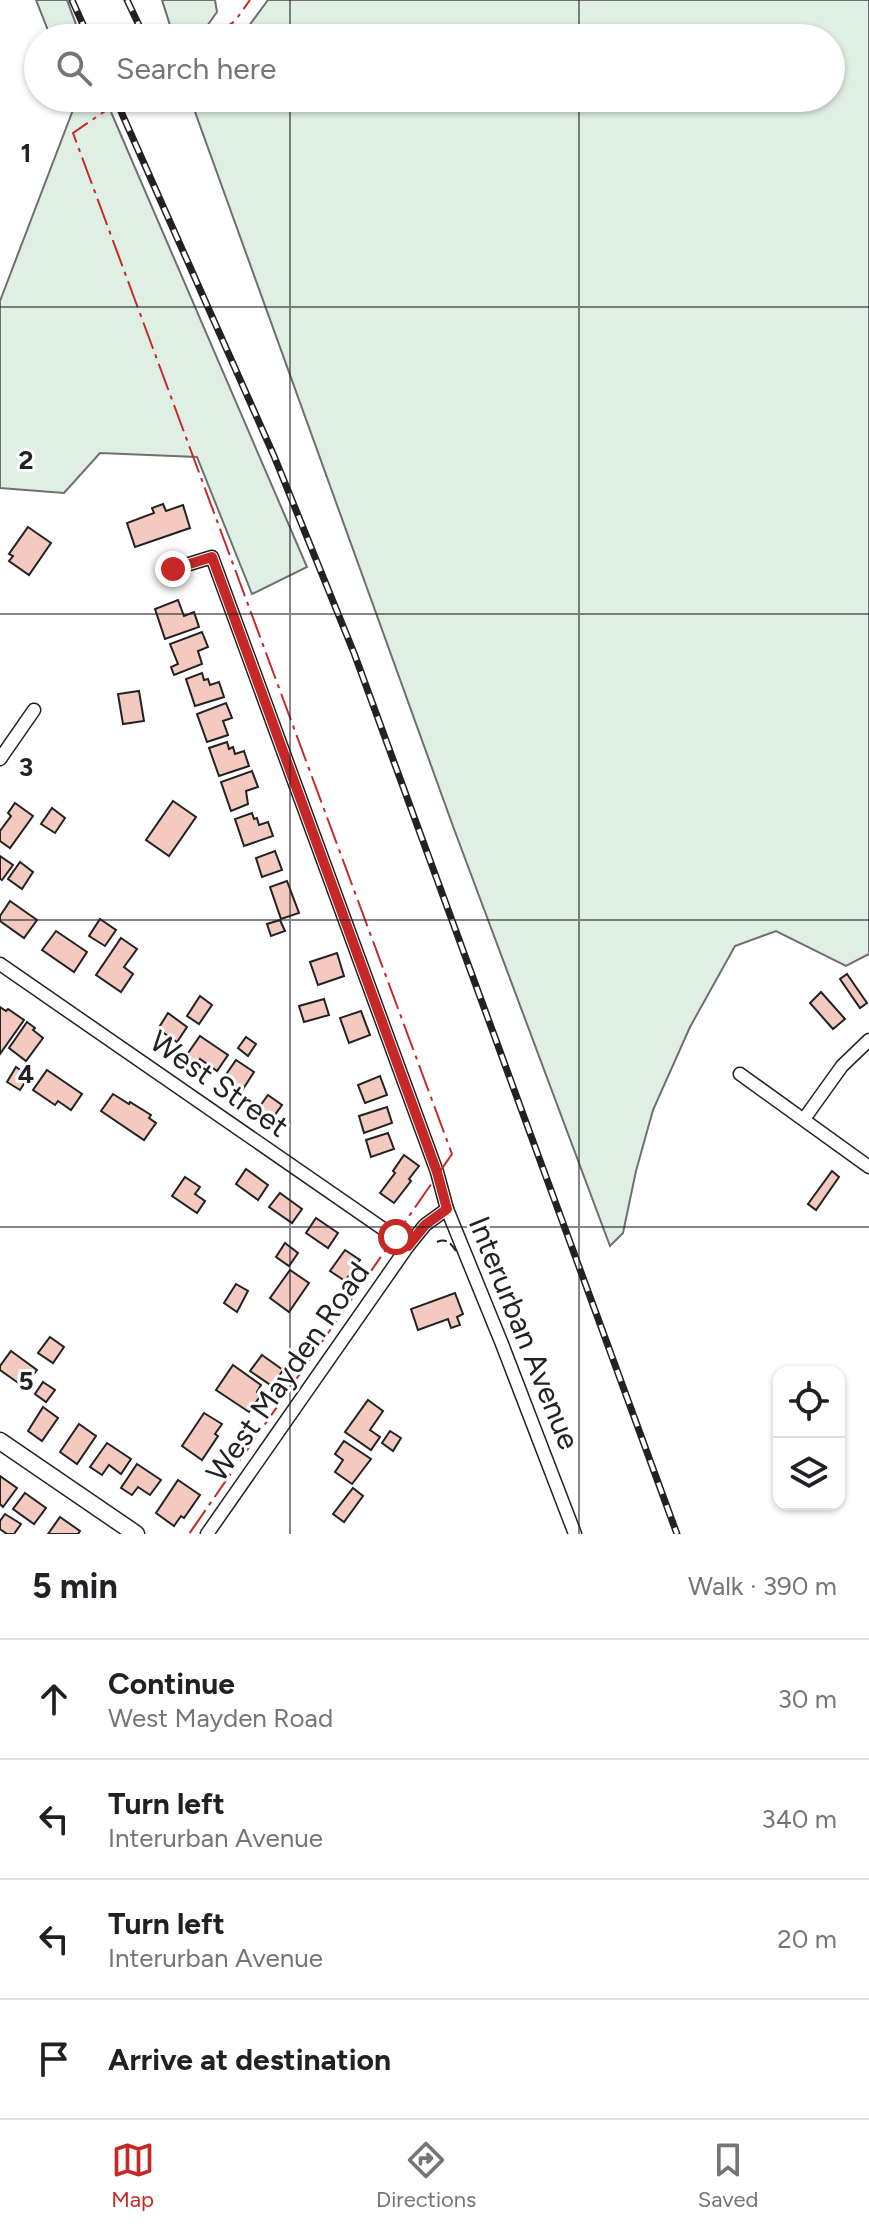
<!DOCTYPE html>
<html lang="en">
<head>
<meta charset="utf-8">
<style>
	body { margin:0; font-family:Figtree,sans-serif; background:#f2f2f2; color:#202124 }
	.controls { position:absolute; right:24px; bottom:24px; display:grid; overflow:hidden; border-radius:16px; box-shadow:0 2px 6px #0004 }
	.controls button { width:72px; height:72px; display:grid; place-items:center; padding:0; border:0; border-bottom:2px solid #e0e0e0; background:#fff; color:#202124; font:40px sans-serif }
	.stop { position:absolute; width:24px; height:24px; margin:-18px; border:6px solid #c62828; border-radius:50%; background:#fff }
	.stop.end { background:#c62828; border-color:#fff; box-shadow:0 2px 8px #0008 }
	.list { margin:0; padding:0; list-style:none }
	h2 { display:flex; justify-content:space-between; align-items:center; height:104px; margin:0; padding:0 32px; font-size:34px }
	h2 small { font-size:26px; font-weight:400; color:#757577 }
	.list li { display:grid; grid-template-columns:52px 1fr auto; gap:24px; align-items:center; box-sizing:border-box; height:120px; padding:0 32px; border-top:2px solid #e0e0e0 }
	.list b { display:block; font-size:30px; white-space:nowrap }
	.list p { margin:0; font-size:26px; white-space:nowrap; color:#757577 }
	.list em { font-size:26px; font-style:normal; color:#757577 }
	.icon { flex:none; width:44px; height:44px; fill:none; stroke:currentColor; stroke-width:2; stroke-linecap:round; stroke-linejoin:round }
	.map { position:relative; flex:none; width:869px; height:1534px; overflow:hidden }
	.search { position:absolute; background:#fff; box-shadow:0 2px 6px #0004; left:24px; right:24px; top:24px; height:88px; display:flex; align-items:center; gap:20px; box-sizing:border-box; padding:0 28px; border-radius:44px; color:#757577; font-size:30px }
	.sheet { height:584px; background:#fff }
	nav { display:flex; justify-content:space-around; align-items:center; box-sizing:border-box; height:112px; border-top:2px solid #e0e0e0; background:#fff; font-size:22px; color:#757577 }
	nav a { display:grid; justify-items:center; gap:4px }
	nav .on { color:#c62828 }
	.map>svg:first-child { display:block }
</style>
</head>
<body>
<div class="map">
<svg width="869" height="1534" viewBox="0 0 869 1534">
	<rect width="100%" height="100%" fill="#fff"/>
	<g fill="#e0efe3" stroke="#6f6f6f" stroke-width="2">
		<path d="M36,0H67L81,38H51Z"/>
		<path d="M162,0H215L217,12C201,34 203,38 174,38Z"/>
		<path d="M268,0H869V954L846,966L776,931L735,946L690,1027L653,1110L636,1171L623,1233L610,1246L454,829L190,98H831V38H240Z"/>
		<path d="M75,98H105L307,567L252,594L197,457L100,453L64,493L0,488V301L76,102Z"/>
	</g>
	<g fill="#f3c9c0" stroke="#222" stroke-width="2">
		<path d="M163,504L166,511L183,505L190,528L135,547L127,523L154,513L152,508Z"/>
		<path d="M28,527L51,543L29,575L9,561L13,556L9,554Z"/>
		<path d="M178,600L184,616L194,612L199,627L165,639L155,609Z"/>
		<path d="M202,632L208,647L198,651L202,664L174,675L171,667L178,664L170,644Z"/>
		<path d="M202,673L204,680L208,679L210,685L219,682L224,697L195,706L186,679Z"/>
		<path d="M139,691L144,721L123,724L118,694Z"/>
		<path d="M226,703L232,718L223,721L228,735L207,742L197,714Z"/>
		<path d="M227,742L229,749L233,747L235,754L244,751L249,766L219,776L209,748Z"/>
		<path d="M252,771L258,787L246,791L248,804L231,811L221,782Z"/>
		<path d="M173,801L196,817L169,856L146,840Z"/>
		<path d="M15,803L33,816L10,848L0,841V831L11,816L8,813Z"/>
		<path d="M52,808L65,818L55,833L41,824Z"/>
		<path d="M252,813L254,819L257,818L259,825L268,822L273,836L244,846L235,819Z"/>
		<path d="M275,851L282,870L262,877L256,858Z"/>
		<path d="M0,856L13,865L2,880L0,879Z"/>
		<path d="M20,862L33,872L22,889L8,879Z"/>
		<path d="M287,881L299,913L281,919L270,887Z"/>
		<path d="M10,901L37,920L24,938L0,921V916Z"/>
		<path d="M100,919L116,930L105,946L89,936Z"/>
		<path d="M280,920L285,931L271,936L267,924Z"/>
		<path d="M56,931L87,952L74,972L42,950Z"/>
		<path d="M121,938L137,949L124,967L133,974L121,992L96,975Z"/>
		<path d="M337,953L344,976L318,985L310,962Z"/>
		<path d="M847,974L867,1003L860,1008L840,979Z"/>
		<path d="M821,992L845,1019L833,1029L810,1003Z"/>
		<path d="M200,996L212,1005L199,1024L187,1016Z"/>
		<path d="M324,999L329,1015L304,1022L299,1006Z"/>
		<path d="M0,1007L6,1011L8,1009L24,1020L0,1054Z"/>
		<path d="M361,1011L370,1035L349,1043L340,1018Z"/>
		<path d="M168,1013L187,1027L177,1042L158,1029Z"/>
		<path d="M27,1022L35,1028L33,1030L43,1038L26,1061L9,1048Z"/>
		<path d="M200,1036L228,1055L217,1071L200,1059L197,1064L186,1056Z"/>
		<path d="M246,1037L256,1044L248,1056L238,1048Z"/>
		<path d="M236,1060L254,1072L243,1089L225,1076Z"/>
		<path d="M16,1067L29,1076L20,1090L7,1082Z"/>
		<path d="M47,1070L82,1094L71,1110L58,1101L55,1105L33,1090Z"/>
		<path d="M380,1076L387,1095L365,1103L358,1085Z"/>
		<path d="M113,1094L129,1104L130,1102L151,1115L149,1118L156,1123L144,1140L101,1111Z"/>
		<path d="M268,1095L282,1105L269,1123L255,1113Z"/>
		<path d="M387,1107L392,1123L364,1133L359,1116Z"/>
		<path d="M388,1133L394,1149L371,1157L366,1140Z"/>
		<path d="M404,1155L419,1166L409,1179L411,1181L394,1203L380,1193L395,1173L393,1171Z"/>
		<path d="M246,1169L268,1185L258,1200L236,1184Z"/>
		<path d="M832,1171L839,1177L816,1210L808,1204Z"/>
		<path d="M185,1177L200,1187L195,1194L205,1201L197,1213L172,1196Z"/>
		<path d="M280,1193L302,1209L292,1223L269,1207Z"/>
		<path d="M316,1218L338,1233L328,1248L306,1233Z"/>
		<path d="M285,1243L298,1253L289,1266L276,1257Z"/>
		<path d="M345,1250L360,1260L345,1281L330,1271Z"/>
		<path d="M290,1270L309,1283L289,1312L270,1298Z"/>
		<path d="M236,1284L248,1291L237,1312L224,1303Z"/>
		<path d="M455,1293L463,1314L457,1317L460,1325L451,1328L448,1319L418,1330L411,1309Z"/>
		<path d="M50,1337L64,1347L53,1363L38,1353Z"/>
		<path d="M11,1351L37,1370L24,1387L0,1370V1366Z"/>
		<path d="M262,1355L283,1370L272,1386L250,1371Z"/>
		<path d="M233,1365L261,1385L257,1392L261,1395L249,1412L216,1390Z"/>
		<path d="M43,1382L55,1390L46,1402L35,1394Z"/>
		<path d="M368,1400L383,1411L370,1430L380,1437L371,1450L345,1432Z"/>
		<path d="M43,1407L58,1418L42,1441L28,1431Z"/>
		<path d="M204,1413L222,1424L215,1434L218,1436L202,1460L182,1446Z"/>
		<path d="M79,1424L96,1436L77,1464L60,1452Z"/>
		<path d="M390,1431L401,1438L393,1451L382,1443Z"/>
		<path d="M344,1441L371,1459L352,1484L335,1472L343,1460L335,1454Z"/>
		<path d="M107,1443L131,1459L121,1474L109,1465L102,1475L90,1467Z"/>
		<path d="M137,1464L161,1480L150,1495L138,1487L132,1495L121,1488Z"/>
		<path d="M0,1476L17,1488L3,1507L0,1504Z"/>
		<path d="M178,1480L200,1495L184,1518L181,1516L174,1526L156,1513Z"/>
		<path d="M353,1488L363,1496L344,1522L333,1514Z"/>
		<path d="M25,1493L46,1508L34,1524L13,1509Z"/>
		<path d="M5,1514L21,1524L14,1534H7L0,1529V1521Z"/>
		<path d="M60,1517L80,1531L78,1534H48Z"/>
	</g>
	<g fill="none" stroke-linecap="round" stroke-linejoin="round">
		<g stroke="#222" stroke-width="15">
			<g id="minor">
				<path d="M173,569L212,557L437,1172L447,1209L502,1344L575,1534"/>
				<path d="M0,759L34,710"/>
				<path d="M0,964L408,1246"/>
				<path d="M740,1074L869,1167"/>
				<path d="M804,1119L842,1066L869,1040"/>
				<path d="M207,1534L408,1246L425,1225L447,1209"/>
			</g>
		</g>
		<g stroke="#222" stroke-width="19">
			<path id="tertiary" d="M0,1441L136,1534"/>
		</g>
		<use href="#minor" stroke="#fff" stroke-width="12"/>
		<use href="#tertiary" stroke="#fff" stroke-width="16"/>
		<g stroke="#222" stroke-width="7">
			<g id="rail">
				<path d="M72,0L89,38"/>
				<path d="M127,0L145,38"/>
				<path d="M115,98L274,456L354,653L677,1534"/>
			</g>
		</g>
		<use href="#rail" stroke="#fff" stroke-width="4" stroke-dasharray="12" stroke-linecap="butt"/>
		<path stroke="#222" stroke-width="2" stroke-dasharray="10 4" stroke-linecap="butt" d="M437,1242C446,1238 451,1243 456,1251"/>
		<g stroke="#c62828" stroke-width="2" stroke-dasharray="28 6 4 6" stroke-linecap="butt">
			<path d="M211,38L235,21L250,0"/>
			<path d="M124,98L73,133L452,1154L189,1534"/>
		</g>
	</g>
	<g fill="none" stroke-linecap="round" stroke-linejoin="round">
		<path stroke="#c62828" stroke-width="10" d="M173,569L212,557L437,1172L447,1209L425,1225L408,1246L396,1237"/>
	</g>
	<path fill="none" stroke="#222" stroke-width="2" stroke-opacity="0.55" d="M290,0V38M579,0V38M290,98V1534M579,98V1534M0,307H869M0,614H869M0,920H869M0,1227H869"/>
	<g text-anchor="middle" stroke-width="6" stroke-linejoin="round" paint-order="stroke">
		<g font-size="30" fill="#222" stroke="#fff">
			<text transform="translate(219 1084) rotate(35)" y="10">West Street</text>
			<text transform="translate(524 1333) rotate(68)" y="10">Interurban Avenue</text>
			<text transform="translate(288 1372) rotate(-55)" y="10">West Mayden Road</text>
		</g>
	</g>
	<g font-size="26" text-anchor="middle" font-weight="bold" fill="#222" stroke="#fff" stroke-width="6" stroke-linejoin="round" paint-order="stroke">
		<text x="26" y="162">1</text>
		<text x="26" y="469">2</text>
		<text x="26" y="776">3</text>
		<text x="26" y="1083">4</text>
		<text x="26" y="1390">5</text>
	</g>
</svg>
<div class="controls">
<button><svg class="icon" aria-label="locate" viewBox="0 0 24 24"><circle cx="12" cy="12" r="6"/><path d="M12 2v4M12 18v4M2 12h4M18 12h4"/></svg></button>
<button><svg class="icon" aria-label="layers" viewBox="0 0 24 24"><path d="M12 4l9 5-9 5-9-5zM3 14l9 5 9-5"/></svg></button>
</div>
<div class="stop" style="left:396px;top:1237px"></div>
<div class="stop end" style="left:173px;top:569px"></div>
<div class="search"><svg class="icon" aria-label="search" viewBox="0 0 24 24"><circle cx="10" cy="10" r="6"/><path d="M15 15l6 6"/></svg>Search here</div>
</div>
<section class="sheet">
<h2>5 min<small>Walk · 390 m</small></h2>
<ul class="list">
<li><svg class="icon" aria-label="ahead" viewBox="0 0 24 24"><path d="M12 20V5M6 11l6-6 6 6"/></svg><div><b>Continue</b><p>West Mayden Road</p></div><em>30 m</em></li>
<li><svg class="icon" aria-label="left" viewBox="0 0 24 24"><path d="M17 20v-9H6M10 6l-5 5 5 5"/></svg><div><b>Turn left</b><p>Interurban Avenue</p></div><em>340 m</em></li>
<li><svg class="icon" aria-label="left" viewBox="0 0 24 24"><path d="M17 20v-9H6M10 6l-5 5 5 5"/></svg><div><b>Turn left</b><p>Interurban Avenue</p></div><em>20 m</em></li>
<li><svg class="icon" aria-label="arrive" viewBox="0 0 24 24"><path d="M6 21V4h12l-3 4 3 4H6"/></svg><div><b>Arrive at destination</b></div></li>
</ul>
</section>
<nav>
<a class="on"><svg class="icon" aria-label="map" viewBox="0 0 24 24"><path d="M3 6l6-2 6 2 6-2v14l-6 2-6-2-6 2zM9 4v14M15 6v14"/></svg>Map</a>
<a><svg class="icon" aria-label="directions" viewBox="0 0 24 24"><path d="M12 3l9 9-9 9-9-9zM9 14v-3h6M13 9l2 2-2 2"/></svg>Directions</a>
<a><svg class="icon" aria-label="saved" viewBox="0 0 24 24"><path d="M7 4h10v16l-5-4-5 4z"/></svg>Saved</a>
</nav>
</body>
</html>
